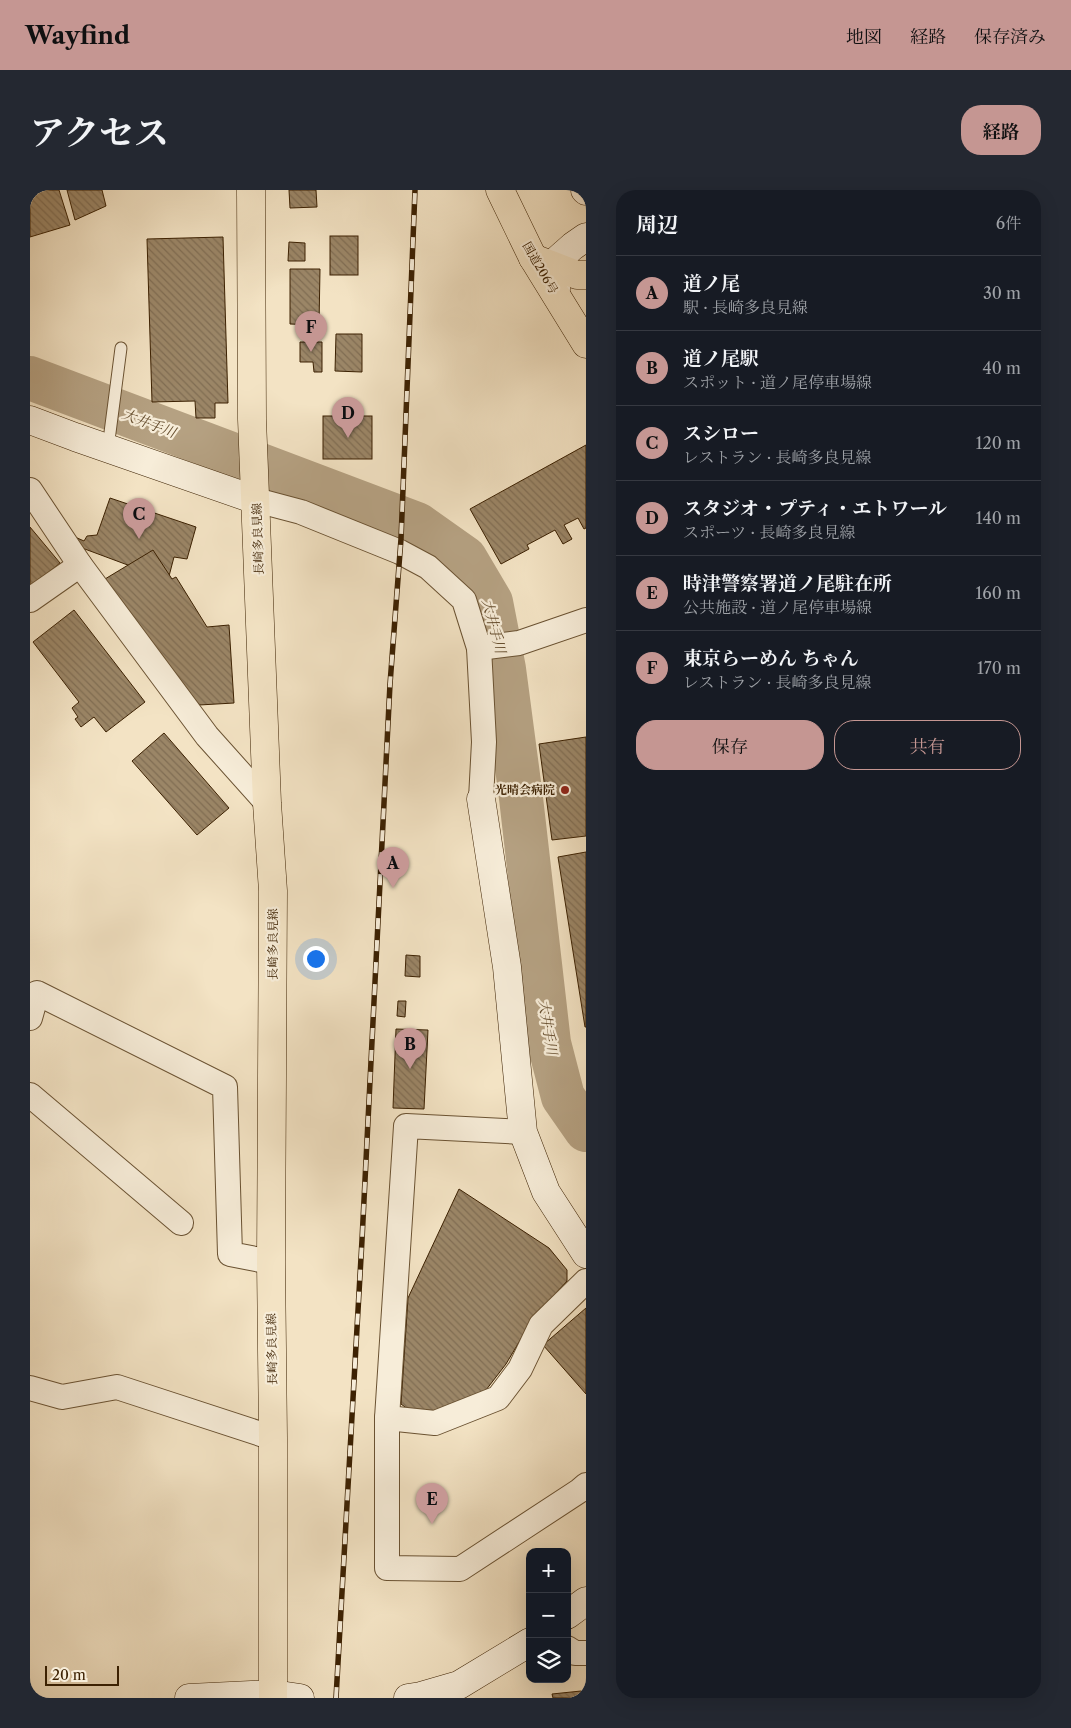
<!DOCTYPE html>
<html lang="ja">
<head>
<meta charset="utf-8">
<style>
	body { margin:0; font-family:"Libre Caslon Text","Noto Serif JP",serif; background:#242831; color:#f1f3f6 }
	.controls { position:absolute; right:15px; bottom:15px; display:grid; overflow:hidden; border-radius:10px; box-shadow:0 5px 20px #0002 }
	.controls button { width:45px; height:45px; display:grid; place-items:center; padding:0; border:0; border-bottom:1px solid #363941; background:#171b24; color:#f1f3f6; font:25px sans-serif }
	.scale { position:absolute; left:15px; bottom:12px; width:74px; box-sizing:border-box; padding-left:5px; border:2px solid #3c2102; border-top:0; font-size:14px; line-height:18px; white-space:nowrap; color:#3c2102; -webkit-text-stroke:4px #f7edd9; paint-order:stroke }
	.you { position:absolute; left:285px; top:768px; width:18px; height:18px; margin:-12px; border:4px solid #fff; border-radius:50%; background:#1a73e8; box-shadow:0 0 0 8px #1a73e833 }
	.badge { display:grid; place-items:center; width:32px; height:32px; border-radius:50%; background:#c59692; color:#111; font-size:16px; font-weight:700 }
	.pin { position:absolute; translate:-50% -41px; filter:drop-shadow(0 1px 2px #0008) }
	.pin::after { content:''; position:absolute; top:26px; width:18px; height:15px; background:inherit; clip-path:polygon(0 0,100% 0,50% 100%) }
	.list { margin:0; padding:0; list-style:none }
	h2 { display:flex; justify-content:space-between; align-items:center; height:65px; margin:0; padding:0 20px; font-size:21px }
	h2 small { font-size:16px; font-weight:400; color:#9ea1a6 }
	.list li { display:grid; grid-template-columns:32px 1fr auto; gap:15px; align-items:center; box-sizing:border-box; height:75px; padding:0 20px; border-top:1px solid #363941 }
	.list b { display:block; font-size:19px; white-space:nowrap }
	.list p { margin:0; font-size:16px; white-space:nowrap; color:#9ea1a6 }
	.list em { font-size:16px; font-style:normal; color:#9ea1a6 }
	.actions { display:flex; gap:10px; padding:15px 20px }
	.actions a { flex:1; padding:11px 0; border:1px solid #c59692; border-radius:20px; text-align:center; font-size:18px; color:#c59692 }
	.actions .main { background:#c59692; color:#111 }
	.icon { flex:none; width:28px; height:28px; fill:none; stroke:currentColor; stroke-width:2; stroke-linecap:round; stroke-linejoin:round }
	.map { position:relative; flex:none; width:556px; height:1508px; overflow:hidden; border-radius:20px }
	header { display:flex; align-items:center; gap:30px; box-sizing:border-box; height:70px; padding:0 25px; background:#c59692; color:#111 }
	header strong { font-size:24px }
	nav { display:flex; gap:28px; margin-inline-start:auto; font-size:18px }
	.intro { display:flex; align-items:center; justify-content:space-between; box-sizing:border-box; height:120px; padding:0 30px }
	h1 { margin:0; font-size:35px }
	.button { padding:12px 22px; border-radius:20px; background:#c59692; color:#111; font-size:18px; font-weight:700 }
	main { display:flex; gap:30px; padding:0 30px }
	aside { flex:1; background:#171b24; border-radius:20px; box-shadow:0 5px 20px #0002 }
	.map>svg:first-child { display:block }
</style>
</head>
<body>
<header>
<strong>Wayfind</strong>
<nav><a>地図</a><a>経路</a><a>保存済み</a></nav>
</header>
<div class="intro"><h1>アクセス</h1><a class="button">経路</a></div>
<main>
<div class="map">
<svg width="556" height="1508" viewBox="0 0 556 1508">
	<defs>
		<pattern id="building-back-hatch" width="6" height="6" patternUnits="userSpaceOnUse" patternTransform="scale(1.25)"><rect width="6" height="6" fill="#9b8667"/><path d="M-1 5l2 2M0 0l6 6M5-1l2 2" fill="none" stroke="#806d53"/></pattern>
	</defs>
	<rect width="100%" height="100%" fill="#f3e3c4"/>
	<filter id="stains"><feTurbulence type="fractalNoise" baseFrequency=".004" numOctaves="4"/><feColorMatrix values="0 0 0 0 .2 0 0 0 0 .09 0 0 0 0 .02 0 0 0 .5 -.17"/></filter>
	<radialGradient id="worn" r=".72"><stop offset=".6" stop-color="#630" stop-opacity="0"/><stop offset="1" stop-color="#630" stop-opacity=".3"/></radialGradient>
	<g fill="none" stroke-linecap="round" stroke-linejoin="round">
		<path stroke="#b5a182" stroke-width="44" d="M0,188L387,334L435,368L461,412L474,479L491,608L519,853L533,907L556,940"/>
	</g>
	<g fill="url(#building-back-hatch)" stroke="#3c2102">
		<path d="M0,0H29L40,35L0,47Z"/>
		<path d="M37,0H72L76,16L45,30Z"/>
		<path d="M259,0H286L287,17L260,18Z"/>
		<rect x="300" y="46" width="28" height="39"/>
		<path d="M193,47L198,213H185V228H166L165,211L122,212L117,49Z"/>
		<path d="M259,52L275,53V71H258Z"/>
		<path d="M260,79H290L289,135L260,134Z"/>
		<path d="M306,144H332V182L305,181Z"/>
		<path d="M270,152H292V182H284L283,172H270Z"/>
		<rect x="293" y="226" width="49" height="43"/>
		<path d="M556,255V338L554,339L548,328L534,335L542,349L533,354L525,340L497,355L499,359L471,374L440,319Z"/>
		<path d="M80,308L166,337L157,369L144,367L138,390L44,355L45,347L54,351L57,346L67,345Z"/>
		<path d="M0,337L30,373L0,398Z"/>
		<path d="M123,360L142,389L146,387L177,437L199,435L204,513L169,515L75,389Z"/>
		<path d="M44,420L115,512L76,542L64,527L51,537L45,529L48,527L42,518L49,512L3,452Z"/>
		<path d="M134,543L199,618L167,645L102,571Z"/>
		<path d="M556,547V646L522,650L509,554Z"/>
		<path d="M556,662V837H555L528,667Z"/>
		<path d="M376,765L390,766V787L375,786Z"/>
		<path d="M368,811H376L375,827L367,826Z"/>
		<path d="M366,839L398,840L394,919L363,918Z"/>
		<path d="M429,999L519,1058L537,1080V1091L504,1127L476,1174L456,1200L411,1221L379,1220L371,1214L378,1108Z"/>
		<path d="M556,1118V1204L513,1155Z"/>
		<path d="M551,1501L552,1508H523L522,1504Z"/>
	</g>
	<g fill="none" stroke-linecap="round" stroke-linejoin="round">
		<g stroke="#6a5232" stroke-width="13">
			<path id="lane" d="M78,258L91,158"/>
		</g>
		<g stroke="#6a5232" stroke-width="26">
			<g id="street">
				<path d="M0,300L50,375L177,546L237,613"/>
				<path d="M226,310L271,322L370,362L398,377L434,410L449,458L454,552L451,609"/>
				<path d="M0,410L50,375"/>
				<path d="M449,458L489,453L556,430"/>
				<path d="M0,828L7,803L195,897L200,1064L241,1072"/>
				<path d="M0,905L151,1033"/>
				<path d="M493,942L376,936L357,1228V1378L430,1379L549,1301L556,1295"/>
				<path d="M0,1198L32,1207L87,1197L243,1248"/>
				<path d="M357,1228L405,1233L468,1208L490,1179L511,1135L556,1091"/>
				<path d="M537,1458L545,1463H556"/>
			</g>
		</g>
		<g stroke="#3c2102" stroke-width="29">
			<g id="secondary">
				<path d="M555,0L556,1"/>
				<path d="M526,99V71L543,56L556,47"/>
				<path d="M0,230L45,247L226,310"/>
				<path d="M451,609L477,777L493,942L516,1002L556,1064"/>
				<path d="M537,1425L556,1411"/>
				<path d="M159,1508L243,1504L270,1508"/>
				<path d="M378,1508L391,1506L429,1495L500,1452"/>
			</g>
		</g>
		<g stroke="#3c2102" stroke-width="29">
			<path id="primary" d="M221,0L222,229L237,613L243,701L241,1072L243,1248V1508"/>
		</g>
		<g stroke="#3c2102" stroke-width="29">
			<g id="highway">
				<path d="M470,0L503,68L556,154"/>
				<path d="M503,68L547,85H556"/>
			</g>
		</g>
		<use href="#lane" stroke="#f7edd9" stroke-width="11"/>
		<use href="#street" stroke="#f7edd9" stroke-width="24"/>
		<use href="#secondary" stroke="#f7edd9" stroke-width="28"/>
		<use href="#primary" stroke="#f3e3c4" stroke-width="28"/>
		<use href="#highway" stroke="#f3e3c4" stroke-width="28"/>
		<g stroke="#3c2102" stroke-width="5.5">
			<path id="rail" d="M306,1508L332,1050L360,494L371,349L385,0"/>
		</g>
		<use href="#rail" stroke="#f7edd9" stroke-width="4" stroke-dasharray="11" stroke-linecap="butt"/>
	</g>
	<circle fill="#8f2418" stroke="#f7edd9" stroke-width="2" cx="535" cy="600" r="5"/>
	<g text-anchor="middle" stroke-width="4.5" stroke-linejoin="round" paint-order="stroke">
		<g font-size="12" fill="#3c2102" stroke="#f7edd9">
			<text transform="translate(510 78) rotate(60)" y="4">国道206号</text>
			<text transform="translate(228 349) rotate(-92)" y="4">長崎多良見線</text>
			<text transform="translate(243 754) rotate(-90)" y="4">長崎多良見線</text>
			<text transform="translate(242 1159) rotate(-91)" y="4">長崎多良見線</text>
		</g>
		<g font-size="12" font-weight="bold" fill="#3c2102" stroke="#f7edd9" text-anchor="end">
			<text x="525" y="604">光晴会病院</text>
		</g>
		<g font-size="14" font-style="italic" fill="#664e2f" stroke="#f7edd9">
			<text transform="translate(119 233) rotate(21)" y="5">大井手川</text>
			<text transform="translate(464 436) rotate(75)" y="5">大井手川</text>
			<text transform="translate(518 837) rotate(81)" y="5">大井手川</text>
		</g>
	</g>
	<rect width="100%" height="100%" filter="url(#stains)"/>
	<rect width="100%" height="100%" fill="url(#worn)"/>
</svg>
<div class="controls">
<button>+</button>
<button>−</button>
<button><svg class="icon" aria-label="layers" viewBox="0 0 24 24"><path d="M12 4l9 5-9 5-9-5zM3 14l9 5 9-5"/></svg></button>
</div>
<div class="scale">20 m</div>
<div class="you"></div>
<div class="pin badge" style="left:363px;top:698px">A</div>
<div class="pin badge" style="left:380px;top:879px">B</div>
<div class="pin badge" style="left:109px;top:349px">C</div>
<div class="pin badge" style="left:318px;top:248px">D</div>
<div class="pin badge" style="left:402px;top:1334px">E</div>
<div class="pin badge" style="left:281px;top:162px">F</div>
</div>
<aside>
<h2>周辺<small>6件</small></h2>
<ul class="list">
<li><span class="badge">A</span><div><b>道ノ尾</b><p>駅 · 長崎多良見線</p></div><em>30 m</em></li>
<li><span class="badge">B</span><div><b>道ノ尾駅</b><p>スポット · 道ノ尾停車場線</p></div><em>40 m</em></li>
<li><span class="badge">C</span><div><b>スシロー</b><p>レストラン · 長崎多良見線</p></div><em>120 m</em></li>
<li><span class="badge">D</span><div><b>スタジオ・プティ・エトワール</b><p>スポーツ · 長崎多良見線</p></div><em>140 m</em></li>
<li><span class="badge">E</span><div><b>時津警察署道ノ尾駐在所</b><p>公共施設 · 道ノ尾停車場線</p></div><em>160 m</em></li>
<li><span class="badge">F</span><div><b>東京らーめん ちゃん</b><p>レストラン · 長崎多良見線</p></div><em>170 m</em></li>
</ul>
<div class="actions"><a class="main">保存</a><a>共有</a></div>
</aside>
</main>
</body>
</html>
